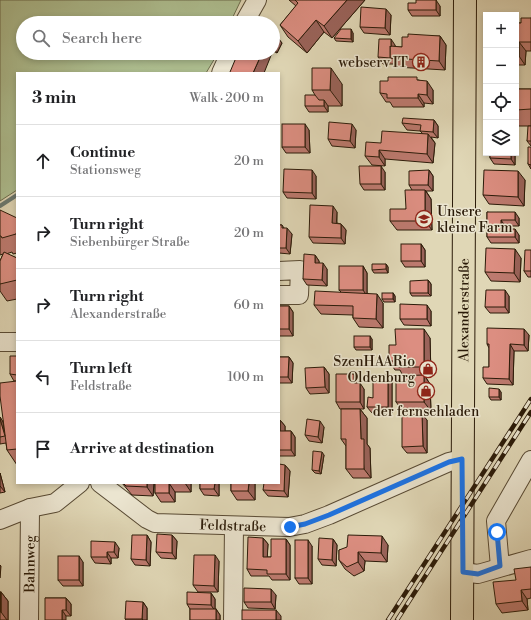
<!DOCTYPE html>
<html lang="en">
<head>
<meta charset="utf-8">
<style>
	body { margin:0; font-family:"Libre Bodoni",serif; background:#f2f2f2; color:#202124 }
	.controls { position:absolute; right:12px; top:12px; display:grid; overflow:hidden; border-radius:0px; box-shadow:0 2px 6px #0003 }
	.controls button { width:36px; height:36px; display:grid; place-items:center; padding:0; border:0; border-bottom:1px solid #e0e0e0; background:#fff; color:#202124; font:20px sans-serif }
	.stop { position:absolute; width:12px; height:12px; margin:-9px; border:3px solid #1a73e8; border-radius:50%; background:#fff }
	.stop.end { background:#1a73e8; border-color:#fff; box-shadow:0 1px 4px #0008 }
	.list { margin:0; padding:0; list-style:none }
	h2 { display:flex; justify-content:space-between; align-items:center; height:52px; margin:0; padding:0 16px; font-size:17px }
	h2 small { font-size:13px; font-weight:400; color:#757577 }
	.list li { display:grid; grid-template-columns:26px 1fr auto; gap:12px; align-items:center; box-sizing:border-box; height:72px; padding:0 16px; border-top:1px solid #e0e0e0 }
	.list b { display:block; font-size:15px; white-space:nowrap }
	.list p { margin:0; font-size:13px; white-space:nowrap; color:#757577 }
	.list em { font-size:13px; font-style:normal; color:#757577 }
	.icon { flex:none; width:22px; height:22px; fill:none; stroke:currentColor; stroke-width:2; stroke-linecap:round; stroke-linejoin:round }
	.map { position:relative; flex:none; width:531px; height:620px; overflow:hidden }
	.search { position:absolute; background:#fff; box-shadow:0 2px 6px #0003; left:16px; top:16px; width:264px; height:44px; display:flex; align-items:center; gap:10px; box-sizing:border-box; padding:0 14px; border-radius:22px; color:#757577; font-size:15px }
	.panel { position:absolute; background:#fff; box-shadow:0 2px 6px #0003; left:16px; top:72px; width:264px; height:412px; border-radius:0px }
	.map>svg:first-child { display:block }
</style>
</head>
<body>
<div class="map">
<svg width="531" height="620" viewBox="0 0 531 620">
	<rect width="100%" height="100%" fill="#e0d7b6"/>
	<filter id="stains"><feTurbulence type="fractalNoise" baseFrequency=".005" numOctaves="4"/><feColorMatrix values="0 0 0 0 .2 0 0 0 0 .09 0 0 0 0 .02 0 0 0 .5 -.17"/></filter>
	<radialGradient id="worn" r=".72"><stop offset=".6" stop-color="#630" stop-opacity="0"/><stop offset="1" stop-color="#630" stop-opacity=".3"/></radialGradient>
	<path fill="#aebf91" stroke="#6c6d4d" d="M0,0H241L230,23H23V53H218L206,73H17V190L0,201Z"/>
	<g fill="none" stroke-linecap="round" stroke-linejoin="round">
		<path stroke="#6b7971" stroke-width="4" d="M0,206L17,195"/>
		<g stroke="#584a34" stroke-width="20">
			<g id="minor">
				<path d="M244,23L257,0"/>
				<path d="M221,73L230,53"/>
				<path d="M279,271L300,270L299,295H279"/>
				<path d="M0,342H17"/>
				<path id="s1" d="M100,483L147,519L155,523L289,527L305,524L329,515L449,462L462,459"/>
				<path d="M0,520L30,508L55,503L80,483"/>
				<path d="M500,567L496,521L531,460"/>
				<path d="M463,572L478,574L531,559"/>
				<path id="s2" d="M29,620L30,508"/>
				<path d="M233,620L234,526"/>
			</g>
		</g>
		<g stroke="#2b1b09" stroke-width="24">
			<g id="major">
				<path id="s3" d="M462,620L465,0"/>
			</g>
		</g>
		<use href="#minor" stroke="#ebe5d0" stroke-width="18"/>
		<use href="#major" stroke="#e0d7b6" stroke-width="22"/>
		<g stroke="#2b1b09" stroke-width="4.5">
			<g id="rail">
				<path d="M388,620L531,399"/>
				<path d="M397,620L531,412"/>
			</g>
		</g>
		<use href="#rail" stroke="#ebe5d0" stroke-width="3" stroke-dasharray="9" stroke-linecap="butt"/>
	</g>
	<g fill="#bd7a6f" stroke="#2b1b09">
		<path d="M289,0H365L332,38L324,32L307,53L288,37L280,25L296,6Z"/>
		<path d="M440,6V16H412L408,10Z"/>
		<path d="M391,15L390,35L364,33L360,27Z"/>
		<path d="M531,18V51H526L525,65H516V23H521Z"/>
		<path d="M273,33L282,43L277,53L273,51Z"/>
		<path d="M353,33V42L336,41L334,38Z"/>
		<path d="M440,36L446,45L445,70L396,67L393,64H383L378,57L395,45V47H402L408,37Z"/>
		<path d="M419,80L433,90V104L424,103V107H393L390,102H386L380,93L388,81Z"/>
		<path d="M342,84V106H328V112H309L305,106L315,95L312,90Z"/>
		<rect x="516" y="89" width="15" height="37"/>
		<path d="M434,120L438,126V138L431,137L435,143L433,163L385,159V166L372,165L365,156L381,143L423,134L420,131L407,130L402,123Z"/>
		<path d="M531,126V146L527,141Z"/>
		<path d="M309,130L310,153H286L282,147Z"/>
		<path d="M356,130L355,148L332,146L328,139Z"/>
		<path d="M531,147V169L528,164Z"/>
		<path d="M490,153H515V165L494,164L490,158Z"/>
		<path d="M429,170L433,176V191H426L431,199L432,230H397L390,221L406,209L412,190L409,185Z"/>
		<path d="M385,172V190H364L360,184Z"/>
		<path d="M316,176V199L287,198L283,192Z"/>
		<path d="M525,180L524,206L489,204L483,195Z"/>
		<path d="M337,212V223L341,224L346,230L345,244L313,243L309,237Z"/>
		<path d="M487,212L519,218V226H505V229L519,235V243H491L487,237Z"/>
		<path d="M17,218V253L13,254L12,252L6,254L17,258V299L7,301L0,291V261L3,254L0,255V236Z"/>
		<path d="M279,225H282L284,228L292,234L290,254L279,253Z"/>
		<path d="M421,244L425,250V267H405L401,261Z"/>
		<path d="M531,250V277H528L524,271Z"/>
		<path d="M315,255L319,261V263L327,269V286L307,285L303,279Z"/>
		<path d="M521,258L520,282L491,281L485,272Z"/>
		<path d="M386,264L388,267V273H374L372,270Z"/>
		<path d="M363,266L367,273V293L383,303V328L359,327L353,318V315L321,314L314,305L341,292L339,290Z"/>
		<path d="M428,280L431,284V296H412L410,293Z"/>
		<path d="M393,293L395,296V302H384L382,299Z"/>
		<path d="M509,296V313H490L485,307Z"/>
		<path d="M279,306H289L293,312V336H279Z"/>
		<path d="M431,311V326L404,325L400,319Z"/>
		<path d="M529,335L528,351H514L513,385L487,384L483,378L489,367V348L487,344Z"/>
		<path d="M430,338L431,376H425L430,384L431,411H403L396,402L403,376L400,370H395L389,361L396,345Z"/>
		<path d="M372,339V350H356L354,347Z"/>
		<path d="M17,356V465L7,450L6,443L0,444V417L3,422L17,381H14L10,374Z"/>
		<path d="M279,357H289L293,363L292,383H279Z"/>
		<path d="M324,367L329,374V393L310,394L306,388Z"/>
		<path d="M354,374L358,380V383L364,389V409H340L336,402Z"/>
		<path d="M388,375L392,381V413H372L367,407Z"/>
		<path d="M501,392V400H491L489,397Z"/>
		<path d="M360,409L367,418V444L370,448L371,478H353L346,469V446L341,439Z"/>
		<path d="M279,420H280L285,426V431H291L295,437V456H279Z"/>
		<path d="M427,420V453H407L402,447Z"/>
		<path d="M324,427L322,443L309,441L305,435Z"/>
		<path d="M324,455L321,474L315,473L312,470Z"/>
		<path d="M285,465L290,471L288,497L268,496L263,490Z"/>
		<path d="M0,473L5,492L0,493Z"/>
		<path d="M122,483H154L153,496L132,495Z"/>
		<path d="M155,483H191V492H175V502H161L155,493Z"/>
		<path d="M200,483H219V496L204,495L200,489Z"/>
		<path d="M231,483H255V500H237L231,491Z"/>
		<path d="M147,535L151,542L150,566L135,565L131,559Z"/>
		<path d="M172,535L177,541L176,559L161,558L156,552Z"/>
		<path d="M263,538L268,544L267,557H271L286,539L290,545V580H272L269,576H251L247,569Z"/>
		<path d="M333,539L337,545L336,566L322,565L318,559Z"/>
		<path d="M388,545L387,562L365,561L364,571L354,576L345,569L339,560V550Z"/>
		<path d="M312,546V584H299L295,578Z"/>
		<path d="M119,548L118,558H111V564L95,563L91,557Z"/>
		<path d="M219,561L218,592H198L193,585Z"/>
		<path d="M83,562V586H63L58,580Z"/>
		<path d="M531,567V598L527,599L528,610L502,613L496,604L516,580Z"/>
		<path d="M0,592H1L8,601V620H0Z"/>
		<path d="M211,593L215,599V609H216L220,615V620H190V609L187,604Z"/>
		<path d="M276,595L275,609L248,608L244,602Z"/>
		<path d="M45,598H66L71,604V616H66Z"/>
		<path d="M143,602L147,608V620H126L125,619Z"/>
	</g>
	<g fill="#9a635a" stroke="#2b1b09">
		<path d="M347,0H365L332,38L324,26Z"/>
		<path d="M436,0L440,6V16L436,10Z"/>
		<path d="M386,9L391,15L390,35L385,28Z"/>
		<path d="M316,20L324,32L307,53L298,41Z"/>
		<path d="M351,29L353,33V42L351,39Z"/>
		<path d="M275,34L282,43L277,53L273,47V39Z"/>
		<path d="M440,36L446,45L445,70L439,61Z"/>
		<path d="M391,39L395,45V58H391Z"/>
		<path d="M519,42L526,51L525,65L519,56Z"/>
		<path d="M262,53H272L264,73H253Z"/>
		<path d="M331,68L342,84V106L330,90Z"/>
		<path d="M427,81L433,90V104L427,95Z"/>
		<path d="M418,94L424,103V107L418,98Z"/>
		<path d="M324,100L328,106V112L324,106Z"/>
		<path d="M434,120L438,126V138L433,132Z"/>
		<path d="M305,124L309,130L310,153L305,147Z"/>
		<path d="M352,124L356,130L355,148L350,141Z"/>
		<path d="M428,134L435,143L433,163L427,154Z"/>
		<path d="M379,150L385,159V166L379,157Z"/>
		<path d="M511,153H515V165L511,159Z"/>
		<path d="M381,166L385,172V190L381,184Z"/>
		<path d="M312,170L316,176V199L312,193Z"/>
		<path d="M429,170L433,176V191L428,185Z"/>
		<path d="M518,171L525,180L524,206L518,197Z"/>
		<path d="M425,190L431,199L432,230L425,221Z"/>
		<path d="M333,206L337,212L336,229L332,223Z"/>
		<path d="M515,212L519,218V226L515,220Z"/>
		<path d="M501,220L505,226V235L501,229Z"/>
		<path d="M341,224L346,230L345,244L341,238Z"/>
		<path d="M287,228L292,234L290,254L286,248Z"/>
		<path d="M515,229L519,235V243L515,237Z"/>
		<path d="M421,244L425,250V267L421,261Z"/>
		<path d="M515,249L521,258L520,282L514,273Z"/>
		<path d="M315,255L319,261V269L315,263Z"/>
		<path d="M323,263L327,269V286L322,280Z"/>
		<path d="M386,264L388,267V273L386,269Z"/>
		<path d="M363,266L367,273V296L363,290Z"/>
		<path d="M428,280L431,284V296L428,293Z"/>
		<path d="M505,290L509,296V313L505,307Z"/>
		<path d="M393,293L395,296V302L393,299Z"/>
		<path d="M377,294L383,303V328L376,319Z"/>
		<path d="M427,305L431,311V326L427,319Z"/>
		<path d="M289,306L293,312V336L289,329Z"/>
		<path d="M424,329L430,338L431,376L424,367Z"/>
		<path d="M524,329L529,335L528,351L524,345Z"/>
		<path d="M370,336L372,339V350L370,347Z"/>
		<path d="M510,344L514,351L513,385L509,379Z"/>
		<path d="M289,357L293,363L292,383L288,377Z"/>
		<path d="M324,367L329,374V393L325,387Z"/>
		<path d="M354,374L358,380V389L354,383Z"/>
		<path d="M388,375L392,381V413L388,407Z"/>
		<path d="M424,375L430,384L431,411L424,402Z"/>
		<path d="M360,383L364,389V409L360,402Z"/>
		<path d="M499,389L501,392V400L499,397Z"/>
		<path d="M360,409L367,418V444L370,448L371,478L364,469L361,439Z"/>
		<path d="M422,414L427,420V453L423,446Z"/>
		<path d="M0,417L3,422L5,436L0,419Z"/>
		<path d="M280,420L285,426V437L280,431Z"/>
		<path d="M320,421L324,427L322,443L318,437Z"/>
		<path d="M291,431L295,437V456L291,450Z"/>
		<path d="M322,452L324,455L321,474L319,471Z"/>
		<path d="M285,465L290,471L288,497L284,491Z"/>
		<path d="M0,473L5,492L0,486Z"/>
		<path d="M147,483H154L153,496L147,487Z"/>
		<path d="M169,483L175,492V502L169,493Z"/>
		<path d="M185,483H191V492Z"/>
		<path d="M215,483H219V496L214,489Z"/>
		<path d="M249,483H255V500L248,491Z"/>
		<path d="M147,535L151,542L150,566L146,560Z"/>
		<path d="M172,535L177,541L176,559L172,553Z"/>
		<path d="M382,536L388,545L387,562L381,553Z"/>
		<path d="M263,538L268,544L267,563L263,557Z"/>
		<path d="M286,539L290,545V580L286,574Z"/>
		<path d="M333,539L337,545L336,566L332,560Z"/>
		<path d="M308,540L312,546V584L308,578Z"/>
		<path d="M115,542L119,548L118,558L114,552Z"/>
		<path d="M107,552L111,558V564L107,557Z"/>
		<path d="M358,552L365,561L364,571L358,562Z"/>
		<path d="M215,555L219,561L218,592L214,586Z"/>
		<path d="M79,556L83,562V586L79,580Z"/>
		<path d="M0,565L1,566L0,578Z"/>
		<path d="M271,589L276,595L275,609L271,602Z"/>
		<path d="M521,590L527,599L528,610L522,601Z"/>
		<path d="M1,592L8,601V620H7L1,612Z"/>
		<path d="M211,593L215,599V611L211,605Z"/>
		<path d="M66,598L71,604V616L66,610Z"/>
		<path d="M143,602L147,608V620H143L142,619Z"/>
		<path d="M216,609L220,615V620H216Z"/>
		<path d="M62,610L66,616V620H62Z"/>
		<path d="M276,610L281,616V620H276Z"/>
	</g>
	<g fill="#dc8e81" stroke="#2b1b09">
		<path d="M295,0H347L324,26L316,20L298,41L280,25L298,3Z"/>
		<path d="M416,0H436V10H408V3H416Z"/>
		<path d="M361,7L386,9L385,28L360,27Z"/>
		<path d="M521,18H531V42H519V56H516V23H521Z"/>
		<path d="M341,29H351V39L334,38Z"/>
		<path d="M273,33L275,34L273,39Z"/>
		<path d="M408,34L440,36L439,61L390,58V46L402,47V37H408Z"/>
		<path d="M379,39H391V47L390,46V58L378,57Z"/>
		<path d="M238,53H245L249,55L250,53H262L253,73H231L230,72Z"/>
		<path d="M312,68H331L330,90H312Z"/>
		<path d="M388,77H417V80L427,81V95L418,94V98H387V94L380,93V81H388Z"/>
		<path d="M516,89H531V109L516,110Z"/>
		<path d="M305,95H315L319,100H324V106H305Z"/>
		<path d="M403,118L434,120L433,132L420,131L421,125L402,123Z"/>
		<path d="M329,122L352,124L350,141L328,139Z"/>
		<rect x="282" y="124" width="23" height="23"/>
		<path d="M528,126H531V141H527Z"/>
		<path d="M382,131L428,134L427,154L379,150V157L365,156L366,142L381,143Z"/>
		<path d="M528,147H531V165L528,164Z"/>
		<path d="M490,153H511V159L490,158Z"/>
		<path d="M359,166H381V184H360Z"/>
		<path d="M284,169L312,170V193L283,192Z"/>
		<path d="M429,170L428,185H409V171Z"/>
		<path d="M484,170L518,171V197L483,195Z"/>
		<path d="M405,190H425V221H390V209H406Z"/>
		<path d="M310,205L333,206L332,223L341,224V238L309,237Z"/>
		<path d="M0,210L17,218V231L16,234L2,238L1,236H0Z"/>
		<path d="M487,212H515V220H501V229H515V237H487Z"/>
		<path d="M279,225H282V228H287L286,248H279Z"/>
		<rect x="401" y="244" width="20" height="17"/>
		<path d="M486,248L515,249L514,273L485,272Z"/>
		<path d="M525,250H531V271H524Z"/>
		<path d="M4,252L17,258V280L0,284V261Z"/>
		<path d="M304,254L315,255V263H323L322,280L303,279Z"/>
		<path d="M372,264H386V269L372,270Z"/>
		<rect x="339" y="266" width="24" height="24"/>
		<path d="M428,280V293H410V281Z"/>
		<path d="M486,290H505V307H485Z"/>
		<path d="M315,291L377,294L376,319L353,318V306L314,305Z"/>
		<rect x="382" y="293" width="11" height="6"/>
		<path d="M400,304L427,305V319H400Z"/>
		<rect x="279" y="306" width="10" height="23"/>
		<path d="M487,328L524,329V345L510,344L509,379L483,378V367H489V344H487Z"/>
		<path d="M395,329H424V367H398V361H389V345H396Z"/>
		<rect x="354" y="336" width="16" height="11"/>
		<path d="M10,356H17V375L10,374Z"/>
		<path d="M279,357H289L288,377H279Z"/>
		<path d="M324,367L325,387L306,388L305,368Z"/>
		<path d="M336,374H354V383H360V402H336Z"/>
		<path d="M373,375H388V407H367L368,397L373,398Z"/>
		<path d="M424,375V402H396V376Z"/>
		<path d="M17,381V449L7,450L0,396V383Z"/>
		<path d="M489,388L499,389V397H489Z"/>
		<path d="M341,409H360L361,439H364V469H346V439H341Z"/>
		<path d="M422,414L423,446L402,447V415Z"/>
		<path d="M0,419L5,436L0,437Z"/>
		<path d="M307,419L320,421L318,437L305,435Z"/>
		<path d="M279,420H280V431H291V450H279Z"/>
		<path d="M313,451L322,452L319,471L312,470Z"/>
		<path d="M279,464L285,465L284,491L263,490L264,483H279Z"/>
		<path d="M123,483H147V487L126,486Z"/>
		<rect x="155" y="483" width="14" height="10"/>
		<path d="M200,483H215L214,489H200Z"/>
		<path d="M231,483H249L248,491H231Z"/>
		<path d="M157,534L172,535V553L156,552Z"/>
		<path d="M132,535H147L146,560L131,559Z"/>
		<path d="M348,535L382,536L381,553L358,552V562L347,567L339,560V550L347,547Z"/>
		<path d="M248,537L263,538V557H271V539H286V574H267V570L247,569Z"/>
		<path d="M319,538L333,539L332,560L318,559Z"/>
		<rect x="295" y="540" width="13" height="38"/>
		<path d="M91,541L115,542L114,552H107V557H91Z"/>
		<path d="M194,555H215L214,586L193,585Z"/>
		<rect x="58" y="556" width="21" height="24"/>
		<path d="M531,567V589L521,590L522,601L496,604L493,582L516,580L514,569Z"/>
		<path d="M244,588L271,589V602H244Z"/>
		<rect x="0" y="592" width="1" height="20"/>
		<path d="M187,592L211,593V605L187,604Z"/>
		<path d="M45,598H66V610H62V620H45Z"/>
		<path d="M126,601L143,602L142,619H125Z"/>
		<rect x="190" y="609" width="26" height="11"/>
		<rect x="242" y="610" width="34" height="10"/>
	</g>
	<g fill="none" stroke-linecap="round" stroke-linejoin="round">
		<path stroke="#1a73e8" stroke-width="5" d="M290,527L305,524L329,515L449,462L462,459L463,572L478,574L500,566L497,532"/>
	</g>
	<defs>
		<g id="building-ring" transform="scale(0.9)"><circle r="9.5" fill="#ebe5d0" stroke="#8f2418" stroke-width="1.5"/><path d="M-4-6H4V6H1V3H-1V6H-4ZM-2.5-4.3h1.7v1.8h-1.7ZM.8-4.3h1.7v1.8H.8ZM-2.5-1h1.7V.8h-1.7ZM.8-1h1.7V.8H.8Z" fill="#8f2418"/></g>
		<g id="school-ring" transform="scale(0.9)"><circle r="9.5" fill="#ebe5d0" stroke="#8f2418" stroke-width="1.5"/><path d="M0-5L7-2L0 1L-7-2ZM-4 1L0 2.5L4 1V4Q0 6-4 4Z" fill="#8f2418"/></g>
		<g id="shop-ring" transform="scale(0.9)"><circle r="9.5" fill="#ebe5d0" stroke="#8f2418" stroke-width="1.5"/><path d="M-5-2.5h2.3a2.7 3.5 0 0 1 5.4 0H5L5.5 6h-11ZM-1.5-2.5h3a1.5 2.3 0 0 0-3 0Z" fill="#8f2418"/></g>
	</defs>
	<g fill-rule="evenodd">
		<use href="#building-ring" x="421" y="62"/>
		<use href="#school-ring" x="424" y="219"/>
		<use href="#shop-ring" x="428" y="369"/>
		<use href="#shop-ring" x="426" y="391"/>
	</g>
	<g text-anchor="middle" stroke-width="3" stroke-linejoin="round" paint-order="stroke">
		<g font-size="14" fill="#2b1b09" stroke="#ebe5d0" text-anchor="end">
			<text x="408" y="67">webserv IT</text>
			<text x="437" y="216" text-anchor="start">Unsere<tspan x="437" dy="16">kleine Farm</tspan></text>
			<text x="415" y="366">SzenHAARio<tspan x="415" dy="16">Oldenburg</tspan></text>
			<text x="426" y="416" text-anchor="middle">der fernsehladen</text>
		</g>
		<g font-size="14" fill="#2b1b09" stroke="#ebe5d0">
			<text dy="5" stroke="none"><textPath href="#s3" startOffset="310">Alexanderstraße</textPath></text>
			<text dy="5" stroke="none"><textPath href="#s1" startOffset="146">Feldstraße</textPath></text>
			<text dy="5" stroke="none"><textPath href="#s2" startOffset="56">Bahnweg</textPath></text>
		</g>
	</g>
	<rect width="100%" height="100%" filter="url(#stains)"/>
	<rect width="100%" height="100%" fill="url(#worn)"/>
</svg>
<div class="controls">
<button>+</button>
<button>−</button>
<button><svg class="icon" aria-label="locate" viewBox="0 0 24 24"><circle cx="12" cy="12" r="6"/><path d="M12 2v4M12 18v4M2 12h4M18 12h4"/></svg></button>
<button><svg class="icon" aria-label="layers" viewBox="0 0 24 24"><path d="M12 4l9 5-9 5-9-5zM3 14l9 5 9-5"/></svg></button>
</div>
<div class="stop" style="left:497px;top:532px"></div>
<div class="stop end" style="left:290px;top:527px"></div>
<div class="search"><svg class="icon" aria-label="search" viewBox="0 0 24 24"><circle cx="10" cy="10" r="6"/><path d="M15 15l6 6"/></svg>Search here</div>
<section class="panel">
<h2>3 min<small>Walk · 200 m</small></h2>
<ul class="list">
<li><svg class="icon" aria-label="ahead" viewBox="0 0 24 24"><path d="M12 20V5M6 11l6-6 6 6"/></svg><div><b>Continue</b><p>Stationsweg</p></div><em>20 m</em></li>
<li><svg class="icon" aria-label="right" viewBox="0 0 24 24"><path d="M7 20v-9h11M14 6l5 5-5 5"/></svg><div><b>Turn right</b><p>Siebenbürger Straße</p></div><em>20 m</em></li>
<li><svg class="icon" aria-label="right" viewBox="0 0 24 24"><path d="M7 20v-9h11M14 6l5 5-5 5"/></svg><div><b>Turn right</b><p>Alexanderstraße</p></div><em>60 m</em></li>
<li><svg class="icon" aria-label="left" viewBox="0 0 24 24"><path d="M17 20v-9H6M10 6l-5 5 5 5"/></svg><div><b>Turn left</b><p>Feldstraße</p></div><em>100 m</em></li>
<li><svg class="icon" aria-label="arrive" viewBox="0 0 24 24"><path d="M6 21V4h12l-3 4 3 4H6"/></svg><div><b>Arrive at destination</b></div></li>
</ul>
</section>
</div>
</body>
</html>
